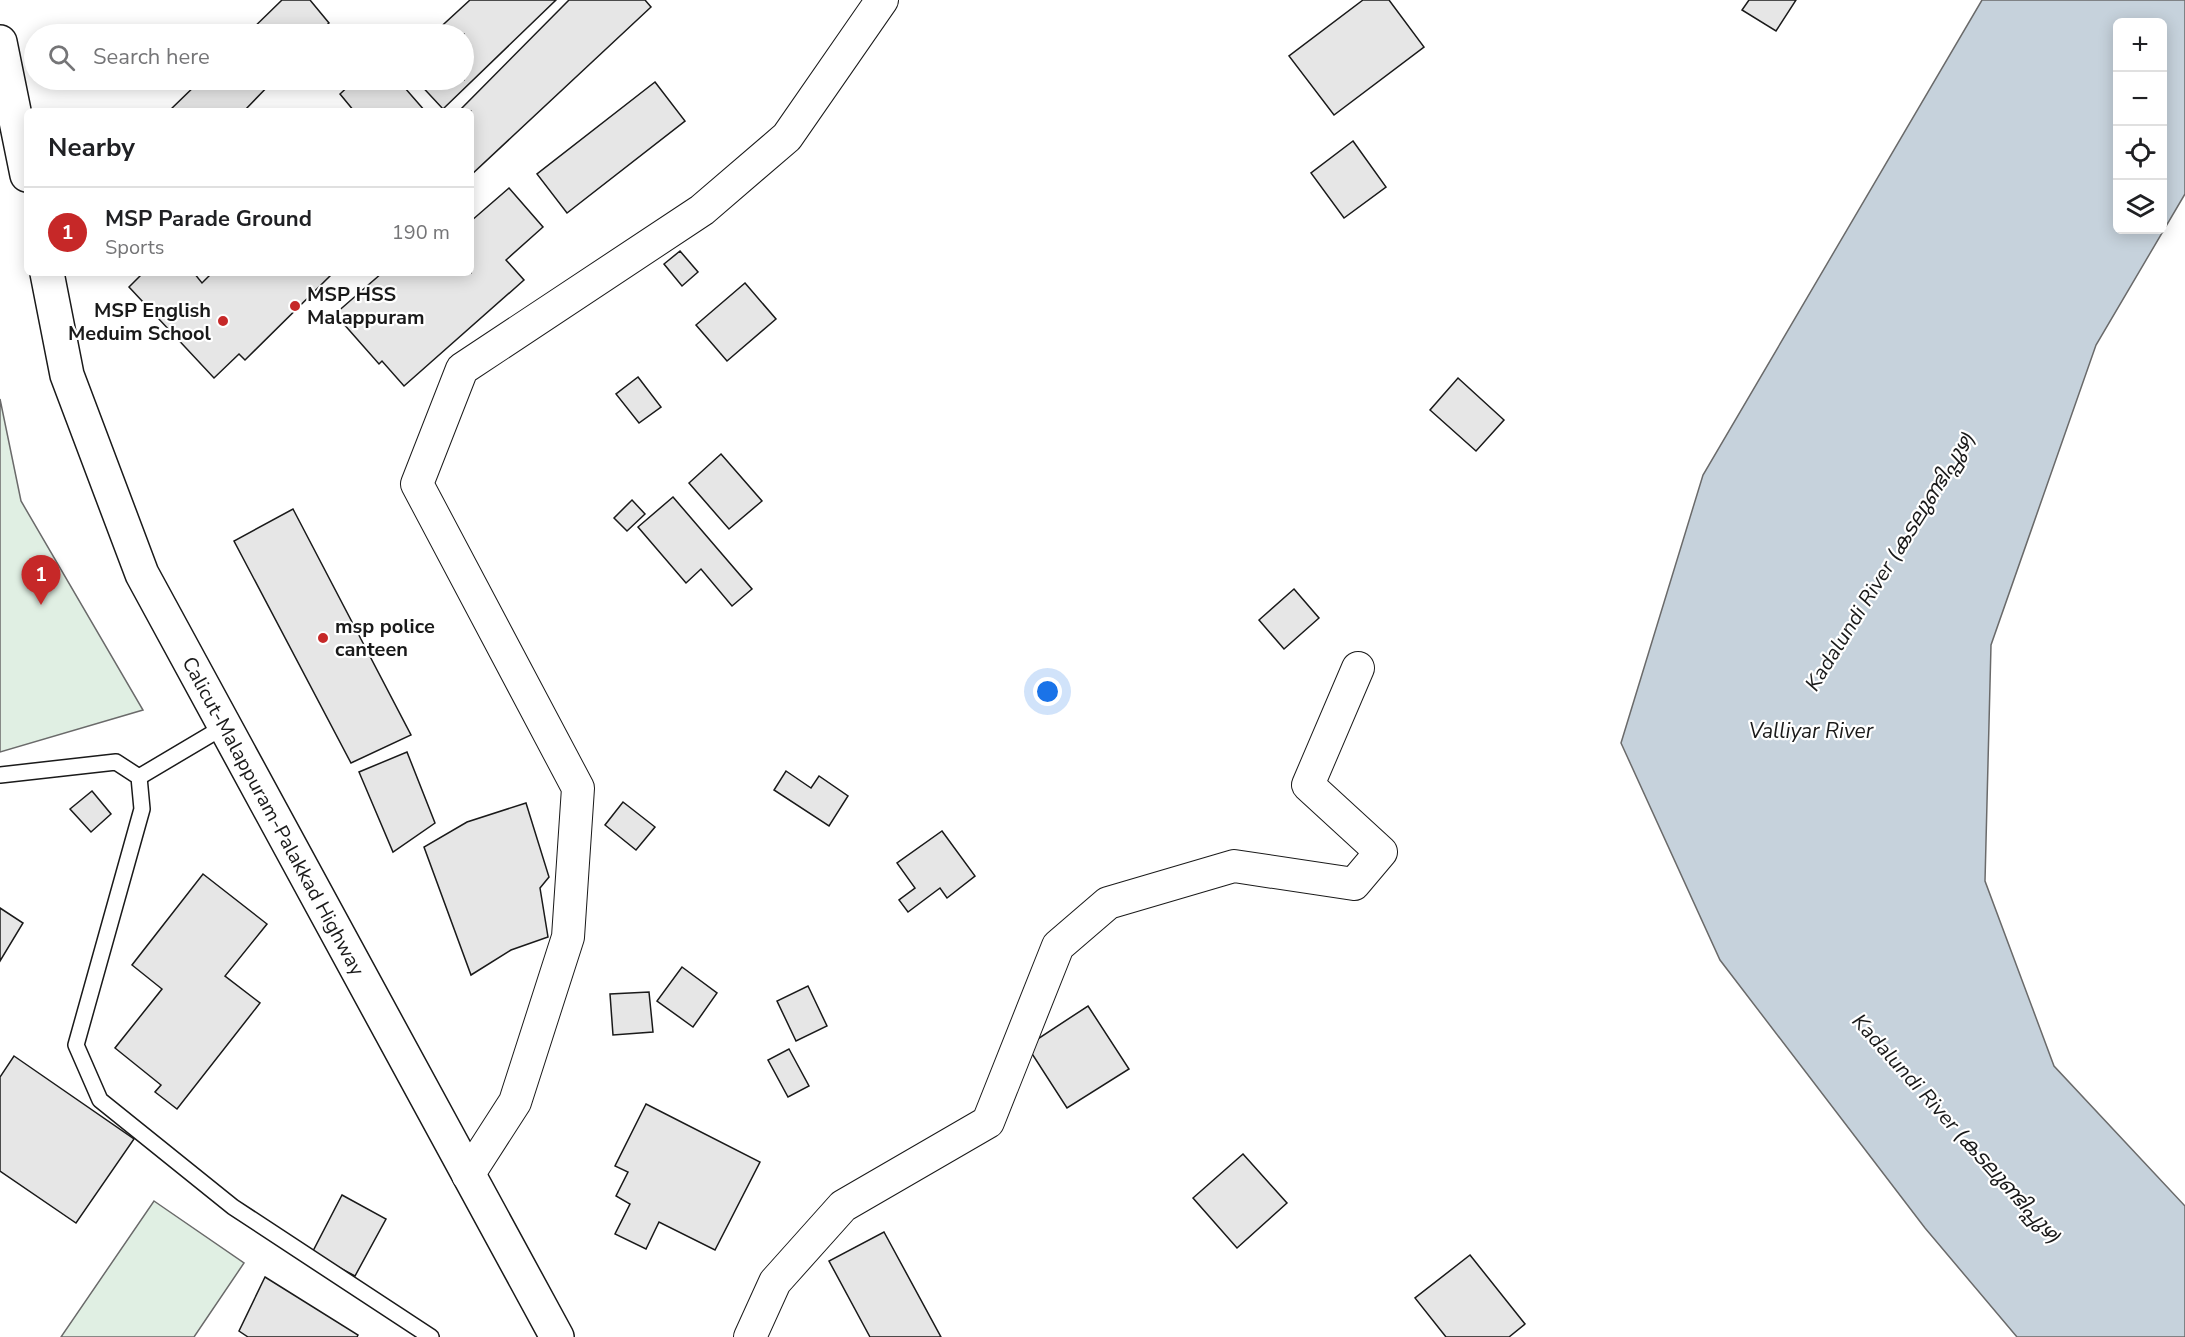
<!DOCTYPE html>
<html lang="en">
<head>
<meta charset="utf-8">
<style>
	body { margin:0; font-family:"Nunito Sans","Noto Sans Malayalam",sans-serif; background:#f6f6f6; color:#202124 }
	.controls { position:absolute; right:18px; top:18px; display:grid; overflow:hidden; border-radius:9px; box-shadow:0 3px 15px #0003 }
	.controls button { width:54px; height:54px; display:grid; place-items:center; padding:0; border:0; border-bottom:2px solid #e0e0e0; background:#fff; color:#202124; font:30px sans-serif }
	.you { position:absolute; left:1048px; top:692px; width:21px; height:21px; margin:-15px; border:4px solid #fff; border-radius:50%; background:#1a73e8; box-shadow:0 0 0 9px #1a73e833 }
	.badge { display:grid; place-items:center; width:39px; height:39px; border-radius:50%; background:#c62828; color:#fff; font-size:20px; font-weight:700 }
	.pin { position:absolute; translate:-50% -50px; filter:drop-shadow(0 2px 3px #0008) }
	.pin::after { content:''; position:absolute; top:32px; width:21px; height:18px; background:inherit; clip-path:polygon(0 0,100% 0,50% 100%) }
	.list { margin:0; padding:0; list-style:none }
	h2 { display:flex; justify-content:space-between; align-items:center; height:78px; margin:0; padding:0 24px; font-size:26px }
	h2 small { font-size:20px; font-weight:400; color:#757577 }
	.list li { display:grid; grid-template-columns:39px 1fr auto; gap:18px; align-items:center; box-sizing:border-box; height:90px; padding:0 24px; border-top:2px solid #e0e0e0 }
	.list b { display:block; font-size:22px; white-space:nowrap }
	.list p { margin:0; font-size:20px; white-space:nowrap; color:#757577 }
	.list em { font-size:20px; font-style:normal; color:#757577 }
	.icon { flex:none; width:33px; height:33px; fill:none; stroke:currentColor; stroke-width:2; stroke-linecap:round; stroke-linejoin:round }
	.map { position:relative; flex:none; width:2185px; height:1337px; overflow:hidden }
	.search { position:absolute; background:#fff; box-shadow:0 3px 15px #0003; left:24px; top:24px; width:450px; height:66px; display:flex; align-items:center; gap:15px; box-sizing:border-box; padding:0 21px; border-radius:33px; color:#757577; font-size:22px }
	.panel { position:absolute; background:#fff; box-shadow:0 3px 15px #0003; left:24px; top:108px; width:450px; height:168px; border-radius:9px }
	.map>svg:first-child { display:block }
</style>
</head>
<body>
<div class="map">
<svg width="2185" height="1337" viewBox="0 0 2185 1337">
	<rect width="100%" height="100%" fill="#fff"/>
	<g fill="#e0efe3" stroke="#6a6a6a" stroke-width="1.5">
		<path d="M0,399L21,501L143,710L0,752Z"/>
		<path d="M154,1201L244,1263L194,1337H61Z"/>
	</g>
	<path fill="#c6d2dc" stroke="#6a6a6a" stroke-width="1.5" fill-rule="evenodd" d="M1982,0H2185V194L2096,345L1991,645L1985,881L2054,1066L2185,1206V1337H2017L1925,1228L1720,960L1621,743L1703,475ZM2118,22H2162V230H2118Z"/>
	<g fill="#e6e6e6" stroke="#1a1a1a" stroke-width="1.5">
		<path d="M282,0H310L329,23L317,34H247Z"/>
		<path d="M470,0H556L443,109L416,80H464V34H433Z"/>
		<path d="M569,0H645L651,7L471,175V111H459Z"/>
		<path d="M1363,0H1389L1424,47L1334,115L1289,56Z"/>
		<path d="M1749,0H1796L1776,31L1742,10Z"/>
		<path d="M201,80H274L244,111H169Z"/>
		<path d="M355,80H398L425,111H354L340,94Z"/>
		<path d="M655,82L685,121L567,213L537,174Z"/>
		<path d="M1353,141L1386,187L1344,218L1311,173Z"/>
		<path d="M509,188L543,227L506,260L524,280L404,386L382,361L379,364L335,314L382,273H471V221Z"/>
		<path d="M680,251L698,272L682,286L664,264Z"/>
		<path d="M143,273H194L202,283L212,273H333L245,360L239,354L214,378L129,287Z"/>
		<path d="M745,283L776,319L727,361L696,325Z"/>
		<path d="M638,377L661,407L639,423L616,394Z"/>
		<path d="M1458,378L1504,420L1476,451L1430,410Z"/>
		<path d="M721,454L762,501L729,529L689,483Z"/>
		<path d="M673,497L752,589L732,606L701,569L686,583L638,527Z"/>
		<path d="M632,500L645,514L627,531L614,518Z"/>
		<path d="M293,509L411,735L351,763L234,541Z"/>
		<path d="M1294,589L1319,618L1284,649L1259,620Z"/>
		<path d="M407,752L435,823L393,852L359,772Z"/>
		<path d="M786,771L811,788L819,776L848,796L829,826L774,790Z"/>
		<path d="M92,791L111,814L91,832L70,809Z"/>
		<path d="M623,802L655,827L636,850L605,825Z"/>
		<path d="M526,803L549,877L540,888L548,937L511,950L471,975L424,847L467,822Z"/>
		<path d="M942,831L975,876L947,898L940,888L908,912L899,900L915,888L897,863Z"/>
		<path d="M203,874L267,924L225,976L260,1003L177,1109L155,1092L161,1085L115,1048L162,989L132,965Z"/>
		<path d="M0,908L23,923L0,961Z"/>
		<path d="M682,967L717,993L693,1027L657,1001Z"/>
		<path d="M808,986L827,1026L796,1041L777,1001Z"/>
		<path d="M649,992L653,1032L613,1035L610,994Z"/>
		<path d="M1088,1006L1129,1069L1067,1108L1027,1046Z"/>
		<path d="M789,1049L809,1086L788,1097L768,1060Z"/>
		<path d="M14,1056L134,1139L76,1223L0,1171V1077Z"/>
		<path d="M646,1104L760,1162L715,1250L659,1222L646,1249L615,1234L630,1204L616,1196L628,1172L615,1166Z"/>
		<path d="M1243,1154L1287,1203L1237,1248L1193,1198Z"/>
		<path d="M342,1195L386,1219L355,1276L312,1253Z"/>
		<path d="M884,1232L941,1337H870L829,1261Z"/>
		<path d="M1470,1255L1525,1324L1509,1337H1446L1415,1298Z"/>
		<path d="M265,1277L358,1335L357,1337H248L239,1331Z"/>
	</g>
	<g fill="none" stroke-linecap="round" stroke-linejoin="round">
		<g stroke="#1a1a1a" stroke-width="18">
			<g id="lane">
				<path d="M0,775L116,762L139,777L142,809L76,1045L100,1100L233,1207L431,1337"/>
				<path d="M139,777L225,726"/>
			</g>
		</g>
		<g stroke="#1a1a1a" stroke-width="34">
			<g id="street">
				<path d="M468,1175L515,1102L568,937L578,788L417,484L462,369L702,210L787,137L882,0"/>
				<path d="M750,1337L775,1282L843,1206L988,1122L1058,946L1108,903L1234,866L1354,884L1381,852L1308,785L1358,668"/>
			</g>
		</g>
		<g stroke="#1a1a1a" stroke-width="36">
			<g id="highway">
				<path d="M0,42L27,175"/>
				<path id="s1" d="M47,273L67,375L142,574L557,1337"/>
			</g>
		</g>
		<use href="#lane" stroke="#fff" stroke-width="15"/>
		<use href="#street" stroke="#fff" stroke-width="32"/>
		<use href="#highway" stroke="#fff" stroke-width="33"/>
	</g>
	<g fill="#c62828" stroke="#fff" stroke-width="2">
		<circle cx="295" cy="306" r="6"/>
		<circle cx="223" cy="321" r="6"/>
		<circle cx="323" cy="638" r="6"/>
	</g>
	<g text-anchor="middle" stroke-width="4.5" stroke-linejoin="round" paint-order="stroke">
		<g font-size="20" font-weight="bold" fill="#1a1a1a" stroke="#fff" text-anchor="start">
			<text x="307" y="301">MSP HSS<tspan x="307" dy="23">Malappuram</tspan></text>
			<text x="211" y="317" text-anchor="end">MSP English<tspan x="211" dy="23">Meduim School</tspan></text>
			<text x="335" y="633">msp police<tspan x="335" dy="23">canteen</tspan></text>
		</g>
		<g font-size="20" fill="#1a1a1a" stroke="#fff">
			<text dy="7" stroke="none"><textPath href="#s1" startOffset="592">Calicut-Malappuram-Palakkad Highway</textPath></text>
		</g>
		<g font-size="21" font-style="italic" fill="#1a1a1a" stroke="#fff">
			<text transform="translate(1890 561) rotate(-58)" y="7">Kadalundi River (കടലുണ്ടിപ്പുഴ)</text>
			<text x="1811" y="738">Valliyar River</text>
			<text transform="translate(1957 1129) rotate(48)" y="7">Kadalundi River (കടലുണ്ടിപ്പുഴ)</text>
		</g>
	</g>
</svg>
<div class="controls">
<button>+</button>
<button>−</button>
<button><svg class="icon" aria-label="locate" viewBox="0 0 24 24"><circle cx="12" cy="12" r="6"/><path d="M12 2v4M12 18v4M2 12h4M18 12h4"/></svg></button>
<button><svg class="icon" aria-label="layers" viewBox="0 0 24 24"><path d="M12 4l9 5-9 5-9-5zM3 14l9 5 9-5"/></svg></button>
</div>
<div class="you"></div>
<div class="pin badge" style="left:41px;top:605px">1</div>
<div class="search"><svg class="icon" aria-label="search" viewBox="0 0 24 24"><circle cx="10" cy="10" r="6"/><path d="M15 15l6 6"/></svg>Search here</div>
<section class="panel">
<h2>Nearby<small></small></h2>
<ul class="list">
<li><span class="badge">1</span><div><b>MSP Parade Ground</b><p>Sports</p></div><em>190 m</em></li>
</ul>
</section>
</div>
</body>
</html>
